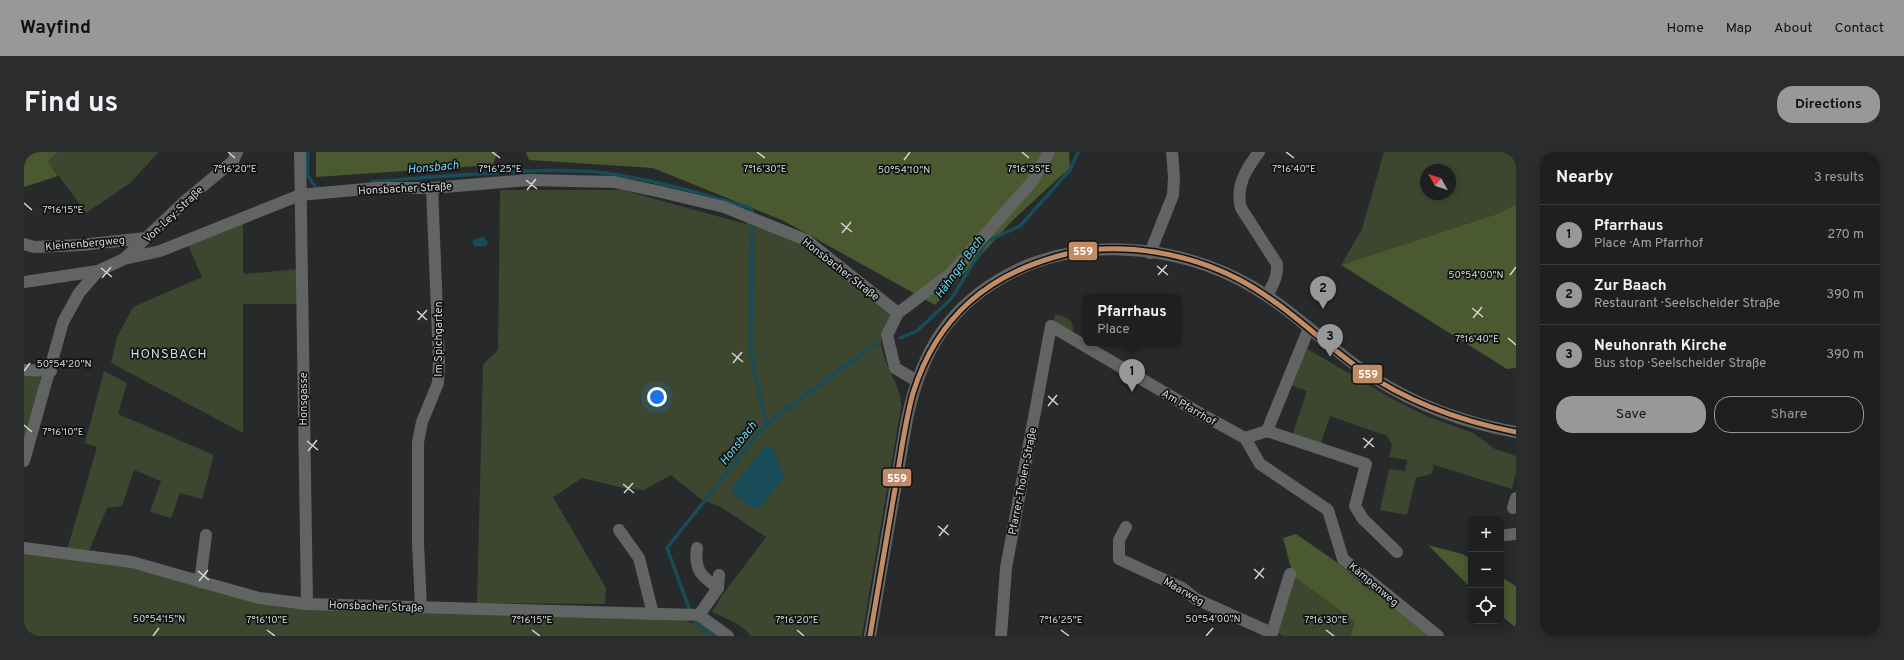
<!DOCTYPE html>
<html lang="en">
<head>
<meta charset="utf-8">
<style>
	body { margin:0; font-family:Overpass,sans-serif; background:#2a2c2d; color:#f1f3f6 }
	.controls { position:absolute; right:12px; bottom:12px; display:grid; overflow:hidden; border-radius:8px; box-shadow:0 2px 6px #0003 }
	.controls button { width:36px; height:36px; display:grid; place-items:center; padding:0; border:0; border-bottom:1px solid #3b3d3e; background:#1d1f20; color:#f1f3f6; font:20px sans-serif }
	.compass { position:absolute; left:1396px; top:12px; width:36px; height:36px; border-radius:50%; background:#1d1f20; box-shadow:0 2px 6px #0003; rotate:310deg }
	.you { position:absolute; left:633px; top:245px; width:14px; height:14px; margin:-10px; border:3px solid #fff; border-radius:50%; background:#1a73e8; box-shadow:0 0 0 6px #1a73e833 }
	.badge { display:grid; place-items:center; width:26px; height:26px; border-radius:50%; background:#97989a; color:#111; font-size:13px; font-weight:700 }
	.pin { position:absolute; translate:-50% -33px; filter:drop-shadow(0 1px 2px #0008) }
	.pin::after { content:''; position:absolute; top:21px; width:14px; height:12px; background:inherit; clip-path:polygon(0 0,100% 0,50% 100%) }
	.popup { position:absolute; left:1059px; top:142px; width:98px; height:52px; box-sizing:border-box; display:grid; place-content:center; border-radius:8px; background:#1d1f20; filter:drop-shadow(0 1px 3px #0005); font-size:13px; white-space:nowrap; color:#a0a2a5 }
	.popup b { font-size:15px; color:#f1f3f6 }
	.popup::after { content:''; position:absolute; left:50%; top:100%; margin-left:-8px; border:8px solid transparent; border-top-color:#1d1f20 }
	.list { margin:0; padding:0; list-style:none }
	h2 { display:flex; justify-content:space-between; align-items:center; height:52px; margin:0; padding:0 16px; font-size:17px }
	h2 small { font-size:13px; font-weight:400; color:#a0a2a5 }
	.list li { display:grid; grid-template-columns:26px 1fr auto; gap:12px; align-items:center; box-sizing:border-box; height:60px; padding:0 16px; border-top:1px solid #3b3d3e }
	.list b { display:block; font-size:15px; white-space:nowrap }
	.list p { margin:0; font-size:13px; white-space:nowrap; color:#a0a2a5 }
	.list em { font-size:13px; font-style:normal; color:#a0a2a5 }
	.actions { display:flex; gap:8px; padding:12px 16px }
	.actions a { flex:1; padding:9px 0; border:1px solid #97989a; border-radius:16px; text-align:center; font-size:14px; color:#97989a }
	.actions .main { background:#97989a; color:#111 }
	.icon { flex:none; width:22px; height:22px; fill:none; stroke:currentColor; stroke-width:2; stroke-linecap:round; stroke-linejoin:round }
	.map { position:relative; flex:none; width:1492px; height:484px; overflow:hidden; border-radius:16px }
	header { display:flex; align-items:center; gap:24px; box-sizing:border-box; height:56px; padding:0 20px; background:#97989a; color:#111 }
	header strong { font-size:19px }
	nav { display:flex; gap:22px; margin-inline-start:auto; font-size:14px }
	.intro { display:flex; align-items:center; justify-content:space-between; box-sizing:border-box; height:96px; padding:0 24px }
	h1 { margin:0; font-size:28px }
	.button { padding:10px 18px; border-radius:16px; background:#97989a; color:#111; font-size:14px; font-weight:700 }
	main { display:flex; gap:24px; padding:0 24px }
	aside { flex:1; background:#1d1f20; border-radius:16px; box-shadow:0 2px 6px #0003 }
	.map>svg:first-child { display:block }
</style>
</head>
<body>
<header>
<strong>Wayfind</strong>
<nav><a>Home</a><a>Map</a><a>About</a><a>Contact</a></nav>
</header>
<div class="intro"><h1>Find us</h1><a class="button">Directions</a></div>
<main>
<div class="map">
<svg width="1492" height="484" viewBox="0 0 1492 484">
	<rect width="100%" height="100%" fill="#27292b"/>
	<g fill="#3d462e" fill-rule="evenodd">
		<path d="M34,0H135L105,32L62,61L24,9Z"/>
		<path d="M1360,0H1492V52L1473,62L1317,113L1338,77ZM1402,18H1426V42H1402Z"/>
		<path d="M476,38H598L722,72L723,63L780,91L868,161C864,169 857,180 857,188C857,212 879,233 877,256L838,484H727C718,472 701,466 688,460L699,442L742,385L697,355L678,348L647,323L620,338L599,336L558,326L529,345L582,436L581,452L453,451L459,212L474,198Z"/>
		<path d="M219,71V121L222,122L273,117V152H219V281L87,211L93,185L109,155L178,125L164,93Z"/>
		<path d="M1031,162C1042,165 1052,168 1048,181L1030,170Z"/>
		<path d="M1282,196L1370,248L1405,265L1449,281L1471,297L1492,304V321L1488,337L1407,312L1410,314L1407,322L1392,326L1383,363L1356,358L1365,317L1381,319L1383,308L1365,305L1368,293L1363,284L1306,264L1296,294L1268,284L1283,239L1266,233Z"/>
		<path d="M80,219L103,231L94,262L190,303L178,347L156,341L147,366L126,360L137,329L110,318L98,354L83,356L64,401L43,398L73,295L61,291Z"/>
		<path d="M0,221L15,223L18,233L0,298Z"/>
		<path d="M0,401L104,415L218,447L251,454L654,467L668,471L675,467L698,484H0Z"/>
		<path d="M1269,424L1331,470L1326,484H1259L1250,479Z"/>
	</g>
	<g fill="#4a592f">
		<path d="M0,0H34L24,9L34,24L0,35Z"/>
		<path d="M292,0H473L469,13L292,25Z"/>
		<path d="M502,0H1045L1046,18L1039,22L988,69L911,153L760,69L629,16L505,8Z"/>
		<path d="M1492,52V216L1483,217L1317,113L1473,62Z"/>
		<path d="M1272,382L1314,411L1342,435L1362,448L1407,484H1326L1331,470L1269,424L1259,386Z"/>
		<path d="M1404,393L1438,402L1447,407V436Z"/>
		<path d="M1477,425L1492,434V476L1477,463Z"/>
	</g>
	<g fill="#174c58">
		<path d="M457,85L461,86L464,90L462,94H450L448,89Z"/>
		<path d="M744,293L751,299L760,324L737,354L730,356L714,346L707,338L738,298Z"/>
	</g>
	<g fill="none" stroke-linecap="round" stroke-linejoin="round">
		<g stroke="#174c58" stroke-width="3.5">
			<path d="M284,0L283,22L292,36H296"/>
			<path d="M348,30C390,26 431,23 472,21C506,19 539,17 572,20C625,26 676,41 726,56L728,59"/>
			<path d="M876,186L893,179L927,147L963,89L996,74L1046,18L1054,0"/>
			<path d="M742,272L853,191"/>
			<path d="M665,456L643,396L742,272L727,203L728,69"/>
			<path d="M672,471L689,484"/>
		</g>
		<g stroke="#626464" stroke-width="12">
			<path d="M276,0L283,452"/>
			<path d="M1235,0C1222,17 1211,35 1217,56L1253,112C1254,125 1249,132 1243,144"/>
			<path d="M0,92L10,95L57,93L122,86"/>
			<path d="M1126,101L1149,43L1150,25L1148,0"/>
			<path d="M101,106L161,49L209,9L213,0"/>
			<path d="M0,130L74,119"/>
			<path d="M0,218L27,219"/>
			<path d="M893,229L871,216L863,183L874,161L927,121L1007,31L1025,0"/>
			<path d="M1243,279L1285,176"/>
			<path d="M1221,286L1243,279L1342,312L1331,354L1339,367L1373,400"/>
			<path d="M0,309L39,170L55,141L74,119L100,107L136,99L276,43L352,36H408L505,28L590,30L637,40L700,55L782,88L874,161"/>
			<path d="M1489,356L1492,346"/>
			<path d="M1102,375L1095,388V407L1158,436L1172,447L1248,481"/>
			<path d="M595,378L615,406L629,462"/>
			<path d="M1481,383L1492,382"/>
			<path d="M0,396L108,410L235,446L283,452L675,463L704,484"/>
			<path d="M673,396C670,418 677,424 694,436"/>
			<path d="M176,430L182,383"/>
			<path d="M397,456L394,391V290L398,270L414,231L415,209L408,36"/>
			<path d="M675,463L694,436L695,423"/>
			<path d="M846,484L883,267C897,200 925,153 987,121C1066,80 1171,95 1243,144C1281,169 1312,202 1350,226C1394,254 1440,271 1492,280"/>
			<path d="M977,484L982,416L1027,174L1177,262L1221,286L1236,312L1304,358L1319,407L1414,484"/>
			<path d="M1247,484L1266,422"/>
		</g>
		<g stroke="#101112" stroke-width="8">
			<path id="bus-1" d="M846,484C855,433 863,382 872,331C877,301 881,270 889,241C913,164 965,121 1042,102C1098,89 1165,101 1216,128C1261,152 1295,188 1336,217C1383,250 1436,269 1492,280"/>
		</g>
		<use href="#bus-1" stroke="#c18c65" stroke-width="5"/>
	</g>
	<path fill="none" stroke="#d3d4d6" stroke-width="1.5" d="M204,0L211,6M468,0L476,6M733,0L741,6M998,0L1005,6M1262,0L1270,6M880,8L886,0M502,28L513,37M503,38L512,27M0,51L8,58M817,71L828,80M818,81L827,70M1133,114L1144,123M77,116L88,125M1134,123L1143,113M1486,123L1492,115M78,126L87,115M1448,156L1459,165M393,159L403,168M1449,166L1458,155M394,168L403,158M1484,186L1492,193M708,201L719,210M709,211L718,200M0,219L6,211M1024,244L1034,253M1024,254L1033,243M0,273L8,280M1339,286L1350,295M283,289L294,298M1340,296L1349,286M284,299L293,288M599,332L610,341M600,341L609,331M914,374L925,383M915,384L924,373M1230,417L1240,426M174,419L185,428M1231,427L1240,416M175,429L184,418M243,478L251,484M508,478L516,484M773,478L780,484M1037,478L1045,484M1302,478L1310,484M129,484L135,476M1182,484L1189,476"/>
	<g text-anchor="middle" stroke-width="3.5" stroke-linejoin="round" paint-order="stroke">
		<g font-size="11" fill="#d3d4d6" stroke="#101112">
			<text transform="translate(381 36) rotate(-3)" y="4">Honsbacher Straße</text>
			<text transform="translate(149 62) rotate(-43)" y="4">Von-Ley-Straße</text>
			<text transform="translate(61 91) rotate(-5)" y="4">Kleinenbergweg</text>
			<text transform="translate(817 117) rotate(38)" y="4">Honsbacher Straße</text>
			<text transform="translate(414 187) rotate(-90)" y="4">Im Spichgarten</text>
			<text transform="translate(279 247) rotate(-90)" y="4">Honsgasse</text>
			<text transform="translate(1165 255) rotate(30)" y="4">Am Pfarrhof</text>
			<text transform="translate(998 329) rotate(-79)" y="4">Pfarrer-Tholen-Straße</text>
			<text transform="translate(1350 432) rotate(40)" y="4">Kämpenweg</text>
			<text transform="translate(1160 439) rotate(30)" y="4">Maarweg</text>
			<text transform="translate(352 454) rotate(2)" y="4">Honsbacher Straße</text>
		</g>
		<g font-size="12" font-style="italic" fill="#6ddbf4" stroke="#101112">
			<text transform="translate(409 15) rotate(-5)" y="4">Honsbach</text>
			<text transform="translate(935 115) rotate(-54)" y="4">Hähnger Bach</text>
			<text transform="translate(714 291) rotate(-52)" y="4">Honsbach</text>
		</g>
		<g font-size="13" letter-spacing="1" fill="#dadce1" stroke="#101112">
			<text x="145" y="206">HONSBACH</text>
		</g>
	</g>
	<g font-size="10" text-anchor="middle" fill="#d3d4d6" stroke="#101112" stroke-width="3.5" stroke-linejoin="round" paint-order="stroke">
		<text x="741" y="20">7°16'30"E</text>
		<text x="211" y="20">7°16'20"E</text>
		<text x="476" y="20">7°16'25"E</text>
		<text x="1005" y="20">7°16'35"E</text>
		<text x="1270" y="20">7°16'40"E</text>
		<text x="880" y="21">50°54'10"N</text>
		<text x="39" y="61">7°16'15"E</text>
		<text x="1452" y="126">50°54'00"N</text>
		<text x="1453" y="190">7°16'40"E</text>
		<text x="40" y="215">50°54'20"N</text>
		<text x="39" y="283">7°16'10"E</text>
		<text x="135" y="470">50°54'15"N</text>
		<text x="1189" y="470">50°54'00"N</text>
		<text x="243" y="471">7°16'10"E</text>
		<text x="508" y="471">7°16'15"E</text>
		<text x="773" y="471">7°16'20"E</text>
		<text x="1037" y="471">7°16'25"E</text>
		<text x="1302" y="471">7°16'30"E</text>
	</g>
	<g stroke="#101112" stroke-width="1.5">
		<rect x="1044" y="89" width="30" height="20" rx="4" fill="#c18c65"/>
		<rect x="1328" y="212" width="31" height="20" rx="4" fill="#c18c65"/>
		<rect x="858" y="316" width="30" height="19" rx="4" fill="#c18c65"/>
	</g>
	<g font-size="11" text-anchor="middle" font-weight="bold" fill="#fff">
		<text x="1059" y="103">559</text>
		<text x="1344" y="226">559</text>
		<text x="873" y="330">559</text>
	</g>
</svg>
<div class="controls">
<button>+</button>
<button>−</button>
<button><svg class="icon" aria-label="locate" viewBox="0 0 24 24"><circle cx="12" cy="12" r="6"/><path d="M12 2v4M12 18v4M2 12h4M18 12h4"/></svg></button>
</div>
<svg class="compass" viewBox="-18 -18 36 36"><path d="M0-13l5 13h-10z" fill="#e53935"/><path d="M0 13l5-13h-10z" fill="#a0a2a5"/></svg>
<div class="you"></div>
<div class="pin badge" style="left:1108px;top:240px">1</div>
<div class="popup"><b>Pfarrhaus</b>Place</div>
<div class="pin badge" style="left:1299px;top:157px">2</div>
<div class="pin badge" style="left:1306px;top:205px">3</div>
</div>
<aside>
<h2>Nearby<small>3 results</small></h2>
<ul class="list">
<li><span class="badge">1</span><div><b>Pfarrhaus</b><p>Place · Am Pfarrhof</p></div><em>270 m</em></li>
<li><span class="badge">2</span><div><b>Zur Baach</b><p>Restaurant · Seelscheider Straße</p></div><em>390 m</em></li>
<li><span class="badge">3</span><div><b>Neuhonrath Kirche</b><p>Bus stop · Seelscheider Straße</p></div><em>390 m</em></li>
</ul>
<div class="actions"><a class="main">Save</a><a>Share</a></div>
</aside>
</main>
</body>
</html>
